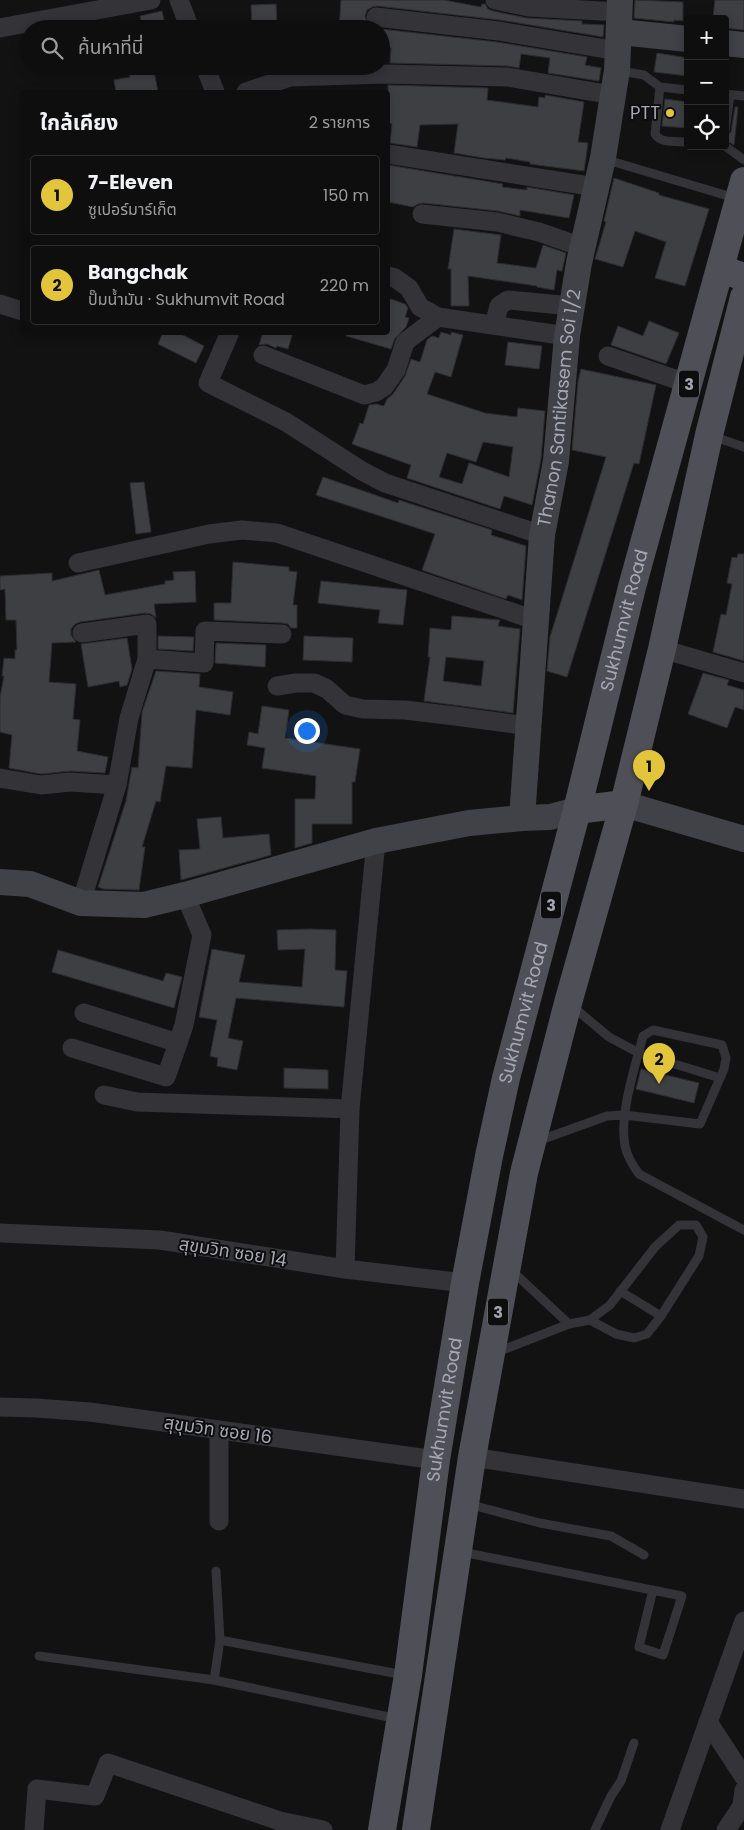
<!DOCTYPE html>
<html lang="th">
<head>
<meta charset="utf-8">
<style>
	body { margin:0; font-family:Poppins,"Noto Sans Thai",sans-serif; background:#171717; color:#f1f3f6 }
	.controls { position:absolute; right:15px; top:15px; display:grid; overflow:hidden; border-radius:5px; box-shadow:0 2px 12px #0003 }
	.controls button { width:45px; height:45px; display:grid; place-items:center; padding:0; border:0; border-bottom:1px solid #2e2e2e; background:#0e0e0e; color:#f1f3f6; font:25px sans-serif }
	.you { position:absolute; left:306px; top:730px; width:18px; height:18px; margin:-12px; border:4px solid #fff; border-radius:50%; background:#1a73e8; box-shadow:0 0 0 8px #1a73e833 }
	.badge { display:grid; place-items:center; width:32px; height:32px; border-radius:50%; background:#e2c53b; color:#111; font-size:16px; font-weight:700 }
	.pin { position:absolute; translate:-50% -41px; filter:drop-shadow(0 1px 2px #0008) }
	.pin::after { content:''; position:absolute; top:26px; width:18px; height:15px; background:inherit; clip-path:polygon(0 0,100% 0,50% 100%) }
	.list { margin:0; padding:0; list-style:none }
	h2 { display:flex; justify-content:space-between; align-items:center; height:65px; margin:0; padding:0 20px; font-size:21px }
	h2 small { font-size:16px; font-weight:400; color:#9b9c9e }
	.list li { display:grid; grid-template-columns:32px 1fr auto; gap:15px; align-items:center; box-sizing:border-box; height:80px; margin:0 10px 10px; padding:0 10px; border:1px solid #2e2e2e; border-radius:5px }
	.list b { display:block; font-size:19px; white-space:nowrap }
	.list p { margin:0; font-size:16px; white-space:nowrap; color:#9b9c9e }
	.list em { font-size:16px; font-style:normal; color:#9b9c9e }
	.icon { flex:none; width:28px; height:28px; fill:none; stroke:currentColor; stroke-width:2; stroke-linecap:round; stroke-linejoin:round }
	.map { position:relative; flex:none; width:744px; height:1830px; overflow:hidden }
	.search { position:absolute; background:#0e0e0e; box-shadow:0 2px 12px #0003; left:20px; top:20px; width:370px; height:55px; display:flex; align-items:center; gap:12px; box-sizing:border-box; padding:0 18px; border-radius:28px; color:#9b9c9e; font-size:19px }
	.panel { position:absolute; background:#0e0e0e; box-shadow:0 2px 12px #0003; left:20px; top:90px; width:370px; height:245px; border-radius:5px }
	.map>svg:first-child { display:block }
</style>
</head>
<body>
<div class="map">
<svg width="744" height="1830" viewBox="0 0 744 1830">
	<rect width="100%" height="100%" fill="#121213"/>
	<g fill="#3e3f43" stroke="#2d2c2f" fill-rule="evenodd">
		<path d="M341,0H444L481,7L482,4H485L488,9L493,11L527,18L582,21V24L604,25L603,37L500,20L377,6L372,7L367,10L365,16L369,26L380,29H339Z"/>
		<path d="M635,0L683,2V21L674,20V22L634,18Z"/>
		<path d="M715,0H744V30L725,28V19L713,18Z"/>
		<path d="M276,4L277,29H252L251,5Z"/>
		<path d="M162,11L166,29H143L140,16Z"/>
		<path d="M381,29L497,42L587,57L585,65L601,68L599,81L548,73L550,58L521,54L519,68L508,66L390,63L391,48L381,47Z"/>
		<path d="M657,53L688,58V76L654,72Z"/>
		<path d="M128,66H153L158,92H116L114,80L130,77Z"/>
		<path d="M388,85L488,88L487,100L538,107L539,97L545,98V95L584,102L578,142L588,143L584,171L530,164V162L506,158L505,160L484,158L454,153L458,124L420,125L417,147L390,143L392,124L388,123Z"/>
		<path d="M665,99L688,102V128L662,126Z"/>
		<path d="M735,107H738L734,145L725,140V137L731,132Z"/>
		<path d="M388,165L503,184L502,187L527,190V187L574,195L569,218L520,210V216L498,211L423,203L418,204L413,207L388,202Z"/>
		<path d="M614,178L659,193V195L709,209L685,286L655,278L666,242L635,231L623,267L595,259L606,222L604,221Z"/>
		<path d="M454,229L501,235L497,263L536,268L543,245L566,253L562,271L557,270L554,290L537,287V286L468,276L469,306H451V269H448Z"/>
		<path d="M388,298L405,304L408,308L405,317L409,318L406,327L395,338L391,349L346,336L347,332H388Z"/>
		<path d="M649,321L679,333L666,364L611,345L618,326L643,336Z"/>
		<path d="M163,332H177L204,346L196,363L158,344Z"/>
		<path d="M263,332H293L288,349L277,346L276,348L267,344L259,345Z"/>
		<path d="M441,332L451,335V332L463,335L451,377L435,372L427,394L485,413L517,417L518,408L545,411L541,459L532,505L504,496L500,509L407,478L411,465L352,444L360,423L363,424L369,405L376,404L384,406L387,399L393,394L405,376L411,359L420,362L427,340L432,336L439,338ZM483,442L513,447L509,477L469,463L462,484L439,477L447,453L476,462Z"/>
		<path d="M508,342L542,346L539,369L505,365Z"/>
		<path d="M581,369L656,385L639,464L634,463L567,677L547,671L550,637L606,457L572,450L578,382Z"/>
		<path d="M323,477L398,503L399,500L492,530L491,535L526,546L522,600L508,595L506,599L422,570L435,534L316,495Z"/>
		<path d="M144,482L151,532L136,534L130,483Z"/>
		<path d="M738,554H744V661L713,652L721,614L726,615L732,584L727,583L732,557L737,558Z"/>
		<path d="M233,562L289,567V571L297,572L293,605H297V628H291L288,624L282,623L214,620V603H231Z"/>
		<path d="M99,570L105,595L165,584V581L174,580L173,572L195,571L196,602L154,604L156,618L151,614L145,613L80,622L75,624L71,629V635L76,642L52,643L49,682L76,684L73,719L80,720L77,751L108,757L105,773L71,771L41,774L9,768L12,735L0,732V697L4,676H2L4,658L15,659V650H17L16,620H6L5,589L0,590V576L52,573V581Z"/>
		<path d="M321,581L407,590L403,625L378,623L380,610L318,603Z"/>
		<path d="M452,616L500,620L498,626L520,629L513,713L424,701L430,657H428L430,628L451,630ZM446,657L484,661L481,686L443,681Z"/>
		<path d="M158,636L194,637L193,651L158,649Z"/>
		<path d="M304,636L353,638L352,662L303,660Z"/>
		<path d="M127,638L132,669L127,685L120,687L119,681L88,687L81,644Z"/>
		<path d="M216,643L266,645L265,667L215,663Z"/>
		<path d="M156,671L200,674L199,687L233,692L230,715L196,710L192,768L166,766L160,802L156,801L142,847H145L139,890L103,889L98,887L126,801L132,767L138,768L142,712Z"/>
		<path d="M703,673L729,680L727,685L744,690V710L735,707L727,728L688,714Z"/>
		<path d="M262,706L289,710L285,738L360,749L355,782H352V824H312V843L295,848V799H315L316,776L262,768L265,748L247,745L249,732L258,734Z"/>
		<path d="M221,817L223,838L269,834L271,855L181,880L179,850L200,849L197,819Z"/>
		<path d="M311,929L336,930L335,970L347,971L344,1007L236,998L228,1038L243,1041L237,1070L217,1066L218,1058L210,1056L217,1020L199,1017L212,949L245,955L239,982L302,987L305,949L278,950L277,930Z"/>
		<path d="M58,950L163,981L166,973L182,977L174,1008L52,972Z"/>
		<path d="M284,1068L328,1070V1089L284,1088Z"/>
		<path d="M641,1069L699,1083L694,1103L636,1089Z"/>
	</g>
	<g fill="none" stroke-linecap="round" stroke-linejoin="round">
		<g stroke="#333338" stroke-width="9">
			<path d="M620,71L644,75L660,87L688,90"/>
			<path d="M660,87L655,134C661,144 677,141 688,142"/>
			<path d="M725,94L744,96"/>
			<path d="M725,131L730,95"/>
			<path d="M725,146L744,160"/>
			<path d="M604,159L735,198"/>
			<path d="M712,436L744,447"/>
			<path d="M572,1006L609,1037L639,1053L720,1078"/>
			<path d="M538,1141L607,1116L624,1115L700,1124L724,1069L726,1058L722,1045L653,1030L643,1036C635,1067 619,1115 625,1146C627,1156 633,1166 639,1174L744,1230"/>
			<path d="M510,1269L569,1324L590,1320L610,1305L655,1247L679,1225H696L703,1237L699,1256L661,1316L647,1334L634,1338L616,1334L590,1320"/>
			<path d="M620,1291L661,1316"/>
			<path d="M495,1353L569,1324"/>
			<path d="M468,1504L540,1523L611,1536L644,1555"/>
			<path d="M462,1552L682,1596L663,1655L639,1647L653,1590"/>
			<path d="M220,1640L404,1675"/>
			<path d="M39,1656L214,1680L398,1719"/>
			<path d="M214,1680L220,1640L216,1571"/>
			<path d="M595,1830L611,1796L621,1781L634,1743"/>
		</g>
		<g stroke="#333338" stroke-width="19">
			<path d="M179,0L190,29"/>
			<path d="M495,0L529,7L619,12"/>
			<path d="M376,17L499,31L618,51"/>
			<path d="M0,28L151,0"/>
			<path d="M205,66L215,92"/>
			<path d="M246,92L290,77L386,74L508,77L612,95"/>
			<path d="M388,154L596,187"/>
			<path d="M422,214L497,222L539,232L582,247"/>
			<path d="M388,276L395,278L409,288L420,307L438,317"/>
			<path d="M0,304L22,311"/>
			<path d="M494,325L499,306L508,300L572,306"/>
			<path d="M230,332L208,383L286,422L362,471L385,483L542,535"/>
			<path d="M263,355L364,395L376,392L384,387L396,370L405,342L438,317L567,336"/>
			<path d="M608,356L689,384"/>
			<path d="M78,563L209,534L242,530L277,533L535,620"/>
			<path d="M662,649L744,673"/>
			<path d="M147,659L204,663L205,631L282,634"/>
			<path d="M277,686L296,683H314L327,689L345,705L363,709L405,710L455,716L528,726"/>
			<path d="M0,778L41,785L70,782L117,785"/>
			<path d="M81,903L117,785L129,718L147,659V624L82,633"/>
			<path d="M84,1013L178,1043L184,1025L202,935L185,895"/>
			<path d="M72,1048L166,1077L178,1043"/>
			<path d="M104,1095L137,1102L350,1109"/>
			<path d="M0,1233L160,1240L345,1269L465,1283"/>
			<path d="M345,1269L350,1109L376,841"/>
			<path d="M0,1407L36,1408L90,1412L436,1460"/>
			<path d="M219,1430V1521"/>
			<path d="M472,1457L744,1499"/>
			<path d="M708,1722L744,1777"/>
			<path d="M34,1830L37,1789L95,1796L108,1763L280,1821L323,1830"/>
			<path d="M670,1830L744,1621"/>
			<path d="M726,1830L742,1806L744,1790"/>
		</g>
		<g stroke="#414248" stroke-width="26">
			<path d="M620,32L688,39"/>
			<path d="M725,43L744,45"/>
			<path d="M624,804L744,839"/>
			<path id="s1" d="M522,818L542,535L556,461L567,336L579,263L603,158L617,70L620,0"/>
			<path d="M0,882L30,884L81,903L144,905L185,895L376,841L469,823L522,818L550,817L577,810"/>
		</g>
		<g stroke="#4f5057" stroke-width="28">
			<path d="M721,269L744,277"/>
			<path d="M577,810L624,804"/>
			<path id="s2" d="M382,1830L408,1675L436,1460L465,1283L489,1156L506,1078L577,810L632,587L744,181"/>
			<path d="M416,1830L472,1457L524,1173L568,1003L624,804L662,649L709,435L744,297"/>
		</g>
	</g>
	<circle fill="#e2c53b" stroke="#0d0d0e" stroke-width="2" cx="670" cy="113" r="5"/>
	<g text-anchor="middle" stroke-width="4" stroke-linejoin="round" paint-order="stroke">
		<g fill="#0d0d0e" stroke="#777982" stroke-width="1">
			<rect x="679" y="370.5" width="20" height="27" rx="4"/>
			<rect x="541" y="891.5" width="20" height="27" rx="4"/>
			<rect x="488" y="1298.5" width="20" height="27" rx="4"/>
		</g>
		<g font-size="16" font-weight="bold" fill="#a4a7b3">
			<text x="689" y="390">3</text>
			<text x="551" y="911">3</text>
			<text x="498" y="1318">3</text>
		</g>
		<g font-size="18" fill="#a4a7b3" stroke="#0d0d0e" text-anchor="end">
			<text x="660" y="119">PTT</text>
		</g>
		<g font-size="18" fill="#a4a7b3" stroke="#0d0d0e">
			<text dy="6" stroke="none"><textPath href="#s1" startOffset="412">Thanon Santikasem Soi 1/2</textPath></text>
			<text dy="6" stroke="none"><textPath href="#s2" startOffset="1235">Sukhumvit Road</textPath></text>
			<text dy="6" stroke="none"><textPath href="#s2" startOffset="830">Sukhumvit Road</textPath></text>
			<text transform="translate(233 1252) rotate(9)" y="6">สุขุมวิท ซอย 14</text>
			<text dy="6" stroke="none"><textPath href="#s2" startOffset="425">Sukhumvit Road</textPath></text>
			<text transform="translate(218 1430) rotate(8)" y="6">สุขุมวิท ซอย 16</text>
		</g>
	</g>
</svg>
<div class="controls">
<button>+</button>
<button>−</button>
<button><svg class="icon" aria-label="locate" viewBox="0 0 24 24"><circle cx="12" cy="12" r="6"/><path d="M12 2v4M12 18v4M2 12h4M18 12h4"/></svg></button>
</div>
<div class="you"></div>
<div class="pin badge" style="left:649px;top:791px">1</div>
<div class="pin badge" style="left:659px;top:1084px">2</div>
<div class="search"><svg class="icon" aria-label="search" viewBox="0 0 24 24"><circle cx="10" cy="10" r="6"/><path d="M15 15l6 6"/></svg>ค้นหาที่นี่</div>
<section class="panel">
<h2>ใกล้เคียง<small>2 รายการ</small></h2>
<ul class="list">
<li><span class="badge">1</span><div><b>7-Eleven</b><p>ซูเปอร์มาร์เก็ต</p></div><em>150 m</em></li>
<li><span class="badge">2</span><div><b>Bangchak</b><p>ปั๊มน้ำมัน · Sukhumvit Road</p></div><em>220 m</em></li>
</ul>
</section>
</div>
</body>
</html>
